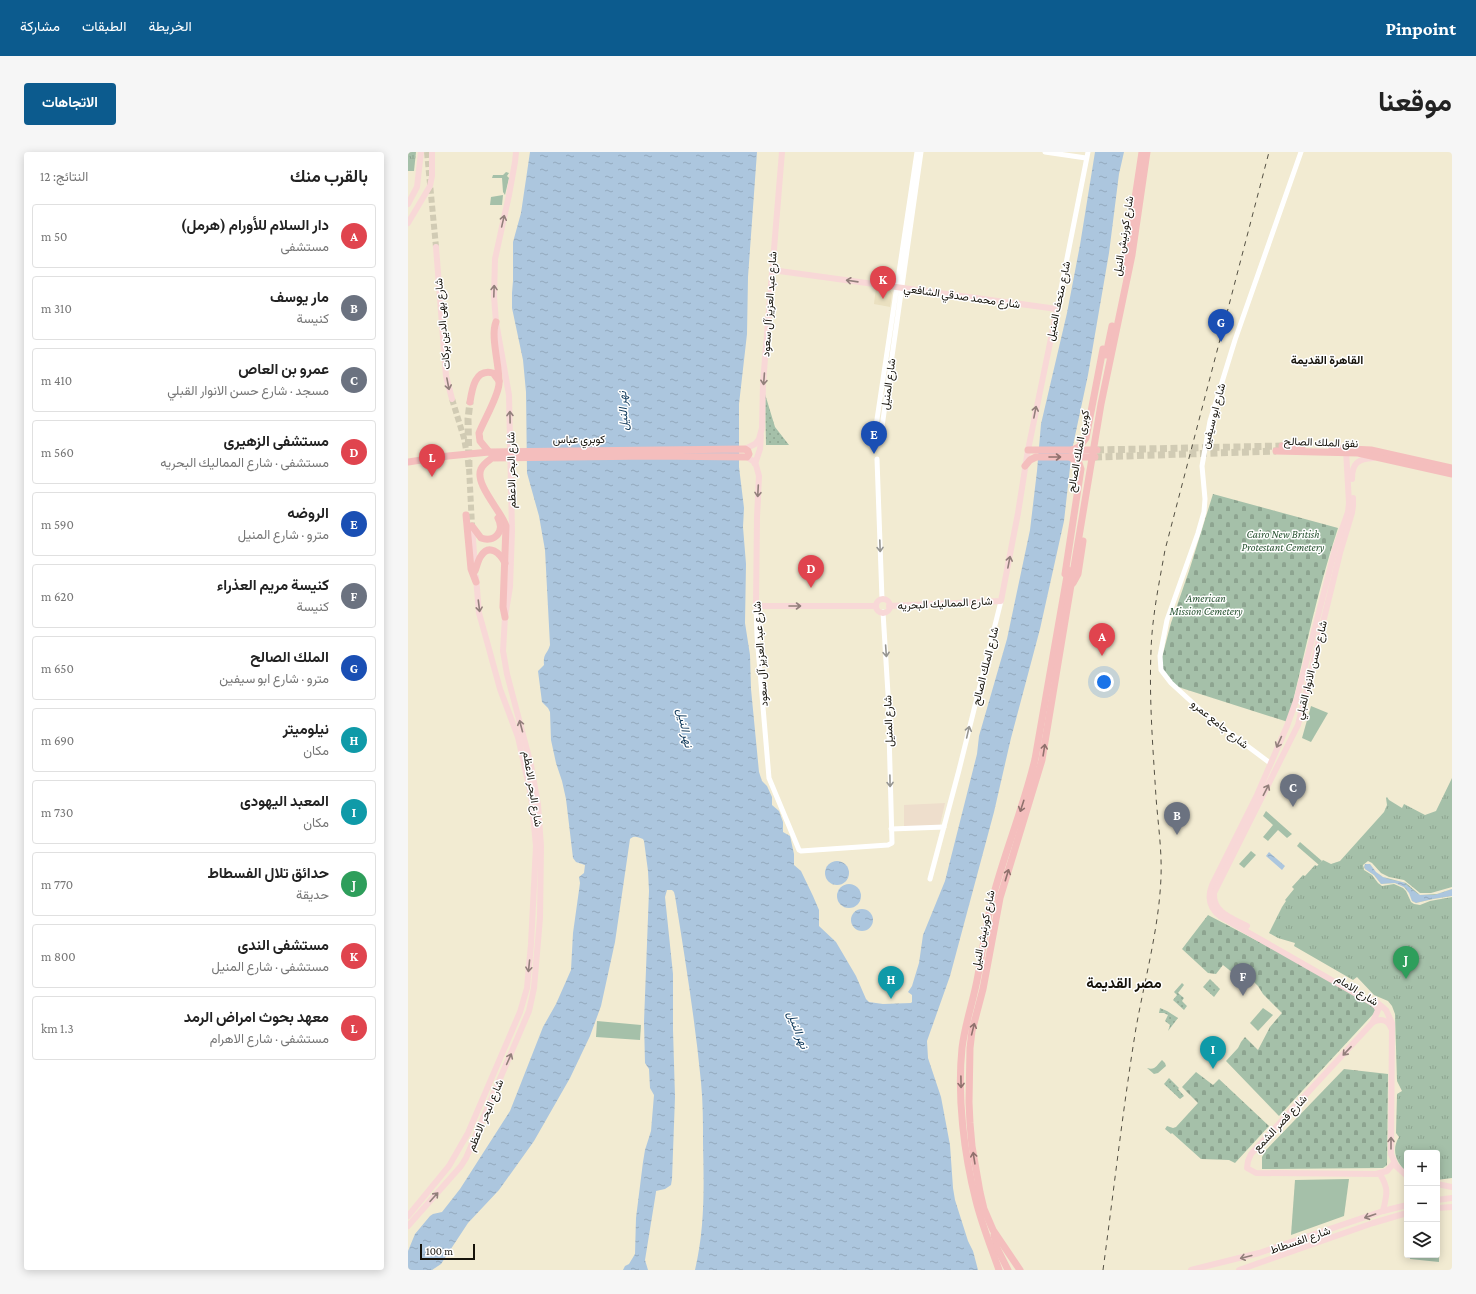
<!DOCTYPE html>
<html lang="ar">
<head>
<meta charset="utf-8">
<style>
	body { margin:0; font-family:"Crimson Pro",Vazirmatn,serif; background:#f6f6f6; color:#222; direction:rtl }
	.controls { position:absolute; right:12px; bottom:12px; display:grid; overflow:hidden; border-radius:4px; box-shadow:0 2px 10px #0003 }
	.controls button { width:36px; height:36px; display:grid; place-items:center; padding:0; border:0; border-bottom:1px solid #e0e0e0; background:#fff; color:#222; font:20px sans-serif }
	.scale { position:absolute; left:12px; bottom:10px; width:55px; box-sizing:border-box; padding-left:4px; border:2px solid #16130b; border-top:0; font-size:11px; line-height:14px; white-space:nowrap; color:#16130b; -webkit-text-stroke:3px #fff; paint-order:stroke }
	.you { position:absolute; left:696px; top:530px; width:14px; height:14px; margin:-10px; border:3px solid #fff; border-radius:50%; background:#1a73e8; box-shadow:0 0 0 6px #1a73e833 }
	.badge { display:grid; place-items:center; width:26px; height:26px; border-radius:50%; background:#0c5b8e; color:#fff; font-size:13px; font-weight:700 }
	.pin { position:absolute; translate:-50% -33px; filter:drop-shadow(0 1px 2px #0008) }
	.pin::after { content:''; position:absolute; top:21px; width:14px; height:12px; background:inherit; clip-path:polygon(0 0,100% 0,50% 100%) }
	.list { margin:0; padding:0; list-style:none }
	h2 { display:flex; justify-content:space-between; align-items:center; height:52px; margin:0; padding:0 16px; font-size:17px }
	h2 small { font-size:13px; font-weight:400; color:#767676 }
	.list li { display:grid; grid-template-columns:26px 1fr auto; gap:12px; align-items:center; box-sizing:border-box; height:64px; margin:0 8px 8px; padding:0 8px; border:1px solid #e0e0e0; border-radius:4px }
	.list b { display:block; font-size:15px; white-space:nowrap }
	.list p { margin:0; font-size:13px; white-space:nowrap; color:#767676 }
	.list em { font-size:13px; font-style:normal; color:#767676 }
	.icon { flex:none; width:22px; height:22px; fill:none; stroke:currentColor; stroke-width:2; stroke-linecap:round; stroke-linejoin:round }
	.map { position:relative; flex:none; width:1044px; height:1118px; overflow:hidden; direction:ltr; border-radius:4px }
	header { display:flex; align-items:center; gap:24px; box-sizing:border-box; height:56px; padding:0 20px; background:#0c5b8e; color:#fff }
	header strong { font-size:19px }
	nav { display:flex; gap:22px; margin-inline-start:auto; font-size:14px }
	.intro { display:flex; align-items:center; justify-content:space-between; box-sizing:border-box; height:96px; padding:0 24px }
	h1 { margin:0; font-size:28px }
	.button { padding:10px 18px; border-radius:4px; background:#0c5b8e; color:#fff; font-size:14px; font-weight:700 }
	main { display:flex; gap:24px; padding:0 24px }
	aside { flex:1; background:#fff; border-radius:4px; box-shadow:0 2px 10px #0003 }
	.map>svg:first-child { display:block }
</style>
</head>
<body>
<header>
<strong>Pinpoint</strong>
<nav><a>الخريطة</a><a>الطبقات</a><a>مشاركة</a></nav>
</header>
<div class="intro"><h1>موقعنا</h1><a class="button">الاتجاهات</a></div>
<main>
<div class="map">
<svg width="1044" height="1118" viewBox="0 0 1044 1118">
	<defs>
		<pattern id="cemetery-stones" width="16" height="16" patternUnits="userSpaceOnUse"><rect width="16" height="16" fill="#a5c0a9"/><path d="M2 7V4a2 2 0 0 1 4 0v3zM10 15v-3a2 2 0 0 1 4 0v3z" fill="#8da490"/></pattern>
		<pattern id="park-tufts" width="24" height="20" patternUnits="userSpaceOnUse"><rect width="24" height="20" fill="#a5c0a9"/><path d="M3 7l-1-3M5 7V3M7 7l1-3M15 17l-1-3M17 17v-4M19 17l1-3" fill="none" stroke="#8da490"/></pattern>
		<pattern id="garden-dots" width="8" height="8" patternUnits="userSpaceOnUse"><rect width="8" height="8" fill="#a5c0a9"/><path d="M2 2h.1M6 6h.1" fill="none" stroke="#8da490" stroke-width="1.8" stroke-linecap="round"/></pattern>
		<pattern id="water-ripples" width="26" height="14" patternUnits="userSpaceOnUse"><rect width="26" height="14" fill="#acc6de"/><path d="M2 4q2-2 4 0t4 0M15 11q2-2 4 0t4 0" fill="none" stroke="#93a9bd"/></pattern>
	</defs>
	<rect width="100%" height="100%" fill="#f2ebd2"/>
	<path fill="#eedecc" d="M537,651L532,673L496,675V653Z"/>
	<path fill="#eae0c0" d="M468,136L482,138L484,141L482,155L466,152Z"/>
	<g fill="#a5c0a9">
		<path d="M98,20L101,21L99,24L101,26L97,43L95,40L94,26H84L85,23H95Z"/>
		<path d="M95,43L94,53H82L83,45Z"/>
		<path d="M903,554L920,561L903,590L894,586Z"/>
		<path d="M858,659L884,682L879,686L870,678L860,689L855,685L865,673L855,664Z"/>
		<path d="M892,690L914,709L911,713L889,694Z"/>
		<path d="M843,699L848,703L836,716L831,712Z"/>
		<path d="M855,856L865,863L850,879L842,871Z"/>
		<path d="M189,869L233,873L232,888L188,885Z"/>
		<path d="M754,908L757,911L758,914L750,921L746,922L739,916C747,919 749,913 754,908Z"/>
		<path d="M941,1027L936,1064L883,1083L887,1028Z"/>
		<path d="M1007,1103H1030L1031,1105V1110L1002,1107V1104Z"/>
	</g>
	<g fill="url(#cemetery-stones)">
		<path d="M805,342L930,376C909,439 896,505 880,570L767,534L752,513L763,471L781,419Z"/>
		<path d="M800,763L886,808L966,855L968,859L871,964L818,909L830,896L833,890L837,885L850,898L862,875L874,861L855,842L850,834L841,825L834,819L832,821L827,818L825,821L815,813L808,822L800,821L774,797Z"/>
		<path d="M936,917L980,922L979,1013L975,1016L854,1017V1005L858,998Z"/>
		<path d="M788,920L805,933L811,927L861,974L827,1011L821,1008L793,1007L764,981L763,982L757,977L759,974L765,976L768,975L790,951L774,935Z"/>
	</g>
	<g fill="url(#park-tufts)">
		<path d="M0,0H8L6,19H0Z"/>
		<path d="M1044,626V1026L1029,1028V1001H999V1020C988,1011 983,998 991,985L988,981L989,942L994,939L989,929L987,862L984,854L980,849L966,843L949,825L945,828L886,794L887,791L870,786L861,781L874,755L878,749L877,748L886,737L884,735L895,723L897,724L907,713L909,714L915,708L923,712L932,709L976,660L979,653L978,646L979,645L981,648L994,656L996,652L1017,663L1028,659Z"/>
	</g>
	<g fill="url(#garden-dots)">
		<path d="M357,242L367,275L381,293H358Z"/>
		<path d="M802,827L812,837L806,845L795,835Z"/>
		<path d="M774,831L776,833L770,841L776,846L774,849L779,854L776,858L765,848L769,843L766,840Z"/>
		<path d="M752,856L759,859L770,866L760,879L762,873L757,869L760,863L756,861H751Z"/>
		<path d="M761,926L771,936L770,937L776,944L772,947L756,932Z"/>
	</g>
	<g fill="url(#water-ripples)">
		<path d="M122,0H349L340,125L339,182L331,252V315L336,356L335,375L338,412L337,471L342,503L343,537L351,620L354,629L359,634L364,645V653L371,659L375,670V680L382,684L386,702V713L393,719L405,744L411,758V774L428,790L448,824L458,847L461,850L475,852L503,851L504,850V843L500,840L504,834L511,811L515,783L537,729L569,602L571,584L599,487L622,378L629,319L633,272L659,161L672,93L687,0H716L711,22L701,101L680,223L664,298L656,369L632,477L603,586L586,660L542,824L519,889L520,906L533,945L542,993L545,1036L547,1048L560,1089L565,1099L570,1118H287C297,1076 296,1034 295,991C295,971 295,950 293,930C287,868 277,806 267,744L266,740L264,738H259L257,745L265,822V878L267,945L264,1027L263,1033L257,1037L248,1039V1040L237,1108L240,1118H215L217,1114L221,1112L227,1102L228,1066L235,1010L237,998L243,979L246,943L242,936L241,917L237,911L236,870L241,739L240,719L236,689L235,687C230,685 226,683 222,687L207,790L193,854L182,884L162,926L126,989L91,1038L60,1071L33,1112L24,1118H0V1099L7,1082L22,1064L25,1062L34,1060L52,1037L102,959L135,875L148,852L163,818L165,781L172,731L171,725L176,721L177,713L168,710L165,706L158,647L154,629L148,611L143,588L142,560L140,556L134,550L130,519L136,513C135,501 139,503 142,493L137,398L131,364L119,321L118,240L115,208L104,156V141L105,129V90L113,61Z"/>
		<path d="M861,700L877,714L874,718L858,704Z"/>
		<circle cx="429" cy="721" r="12"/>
		<path d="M958,711L962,712L972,723L980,727L995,730L1010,742L1026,743L1044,737V744L1025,747L1008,751L1004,749L998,736L987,731L973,732L966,723L957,717L956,714Z"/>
		<circle cx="441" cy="744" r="12"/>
		<circle cx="454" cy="768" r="11"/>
	</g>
	<path fill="#f2ebd2" d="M960,709L964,711L973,721L981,725L996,728L1012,741H1023L1044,735V737L1029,742L1012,743L998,731L975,725L968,720L962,712H957L956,715L957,717L966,723L973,732L987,731L996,735L1001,741L1004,749L1008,751L1025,747L1044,744V745L1022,749L1012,753L1006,752L1003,750L998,739L995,736L986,732L974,734L970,731L964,723L956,718L955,713Z"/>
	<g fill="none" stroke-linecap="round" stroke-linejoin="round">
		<g stroke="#d1cbb4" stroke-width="6" stroke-dasharray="6 3" stroke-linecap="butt">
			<path d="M19,0L28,95"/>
			<path d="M44,247L56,286L61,315L64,374"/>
		</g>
		<g stroke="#d1cbb4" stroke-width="7" stroke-dasharray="7 3.5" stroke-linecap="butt">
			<path d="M689,298L874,294"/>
			<path d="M687,305L868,299"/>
			<path d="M61,315L60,267L62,250"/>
		</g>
		<g stroke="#fff" stroke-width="5">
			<path d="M509,0L468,274L470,277H472L474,275L513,0"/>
			<path d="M637,0L678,6"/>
			<path d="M649,157L680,0"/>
			<path d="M469,307L474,447"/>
			<path d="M348,454L349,484L361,626L391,698L393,699L480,693L484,691L480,542L475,460"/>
			<path d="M862,611L798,563L763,531L753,518L752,504L759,468L790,381L796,360L797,347L794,314L802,269L827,188L893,0"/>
			<path d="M483,677L536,675"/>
			<path d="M522,727L551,618L593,449"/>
		</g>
		<g stroke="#f8d8d7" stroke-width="6">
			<path d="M0,52L9,35L13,0"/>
			<path d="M0,71L22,34L24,24V0"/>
			<path d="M28,95L38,224L44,247"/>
			<path d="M364,118L649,157L620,298L610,361L593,449L481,454"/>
			<path d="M337,297L347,292L351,287L354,276L355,231L374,0"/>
			<path d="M938,298L941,351L940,360L927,397L889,546L879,574L849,643L804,733C799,746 802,757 813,765L964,851L968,854L970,858L965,870L843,1002L840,1009L839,1016L848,1021L968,1022L979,1019L986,1011"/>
			<path d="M339,305L345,309L348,313L351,324L349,365L348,454H468"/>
			<path d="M347,312L352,297L353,284"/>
			<path d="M944,327C944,311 950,307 965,306"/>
			<path d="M64,374L67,416"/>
			<circle cx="475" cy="454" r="7"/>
			<path d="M839,774C824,766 805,761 806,741L890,573L932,401L944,361L945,354V346"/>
			<path d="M966,848L978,858L984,871L983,1002L988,1014L999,1024"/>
			<path d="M965,870C973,866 980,868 983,876"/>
			<path d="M972,1022C981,1037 979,1042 975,1059"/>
			<path d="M1029,1032L1044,1035"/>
			<path d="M1029,1048L1044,1046"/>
			<path d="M1029,1056L1044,1055"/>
			<path d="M0,1064L41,1014L60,981L112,860L119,836L123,792L128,694L123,643L110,585L92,537L78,486L71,461L68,425"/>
			<path d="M0,1074L53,1014L58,1006L121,859L126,836L132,766L133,694L130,653L123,613L99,522L95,499L97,465L102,435L104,379L101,243L88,170L86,144L87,107L101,43L107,10L108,0"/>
			<path d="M783,1118L851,1101L975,1059L999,1053"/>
			<path d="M831,1118L965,1071L999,1061"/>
		</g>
		<g stroke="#f4bebd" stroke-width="7">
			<path d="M726,53L734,0"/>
			<path d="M716,119L724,68"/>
			<path d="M698,203L704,174"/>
			<path d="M62,250C64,237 67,216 85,221L91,229"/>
			<path d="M874,294L894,295"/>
			<path d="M924,296L963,298L1044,316"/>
			<path d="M620,298H689"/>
			<path d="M664,298L671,295L678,286L695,197"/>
			<path d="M868,299L950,301L1044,322"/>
			<path d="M81,300L72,289L71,281C76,268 90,245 91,232C92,215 82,184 88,170"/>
			<path d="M0,310L40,304L81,300L337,297L340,299L341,302L339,305L244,304L84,306C80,309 75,312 73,317C66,332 94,360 98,374L95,455L97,465"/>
			<path d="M617,314L622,308L628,305H687"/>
			<path d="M58,363L63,417L68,430"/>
			<path d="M64,374L73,386C87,391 97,379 90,366"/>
			<path d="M67,419C69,414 70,408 73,404C81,391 92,401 97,411"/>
			<path d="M657,422L673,317L671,311L662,305"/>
			<path d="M665,431L670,422L675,389"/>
			<path d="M586,1083L589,1096L600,1118"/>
			<path d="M591,1118C583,1095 574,1073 568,1049C556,1002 549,945 554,896C557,871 566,847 570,823C575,797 578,771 585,745C597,699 616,654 627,607L660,418"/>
			<path d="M612,1118L585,1078L576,1057L572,1040L564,994L562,971L561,950L562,896L564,879L575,837L592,746L634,608L693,252L724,103L739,0"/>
		</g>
		<path stroke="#545043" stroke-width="1" stroke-dasharray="5 5" stroke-linecap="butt" d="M695,1118C706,1037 715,956 728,876C737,826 751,776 753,725C754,698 750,672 748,645C745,597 741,548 743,499C744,465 751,432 757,398L861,0"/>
	</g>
	<defs><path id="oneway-shaft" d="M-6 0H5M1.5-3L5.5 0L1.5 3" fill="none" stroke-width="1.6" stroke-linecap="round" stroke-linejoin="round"/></defs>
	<g stroke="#927f7b">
		<use href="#oneway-shaft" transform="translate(95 69) rotate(-77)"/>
		<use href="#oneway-shaft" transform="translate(444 129) rotate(-172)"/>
		<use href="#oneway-shaft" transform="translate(86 139) rotate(-88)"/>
		<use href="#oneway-shaft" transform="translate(356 227) rotate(94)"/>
		<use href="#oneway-shaft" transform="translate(40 232) rotate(79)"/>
		<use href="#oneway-shaft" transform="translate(627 260) rotate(-79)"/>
		<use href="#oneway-shaft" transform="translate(102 265) rotate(-91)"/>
		<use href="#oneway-shaft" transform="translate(350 339) rotate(93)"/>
		<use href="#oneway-shaft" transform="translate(601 410) rotate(-79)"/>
		<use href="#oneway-shaft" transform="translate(71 454) rotate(83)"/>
		<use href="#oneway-shaft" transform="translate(387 454)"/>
		<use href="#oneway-shaft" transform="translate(113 574) rotate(-105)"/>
		<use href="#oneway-shaft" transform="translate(871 590) rotate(114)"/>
		<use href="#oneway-shaft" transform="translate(858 638) rotate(-63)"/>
		<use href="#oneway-shaft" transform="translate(121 814) rotate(96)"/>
		<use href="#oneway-shaft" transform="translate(939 899) rotate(133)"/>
		<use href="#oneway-shaft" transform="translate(101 907) rotate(-66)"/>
		<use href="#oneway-shaft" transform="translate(983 991) rotate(-90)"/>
		<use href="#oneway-shaft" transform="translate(26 1045) rotate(-48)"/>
		<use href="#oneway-shaft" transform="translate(962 1064) rotate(161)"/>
		<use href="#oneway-shaft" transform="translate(838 1105) rotate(166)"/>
	</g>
	<g stroke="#90716d">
		<use href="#oneway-shaft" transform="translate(647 305)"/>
		<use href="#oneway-shaft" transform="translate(636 598) rotate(-81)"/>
		<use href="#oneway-shaft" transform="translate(614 654) rotate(108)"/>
		<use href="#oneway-shaft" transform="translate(599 723) rotate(-73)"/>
		<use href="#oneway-shaft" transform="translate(565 877) rotate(-76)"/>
		<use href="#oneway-shaft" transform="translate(553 930) rotate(89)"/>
		<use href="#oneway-shaft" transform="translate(566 1006) rotate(-99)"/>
	</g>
	<g stroke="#969591">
		<use href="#oneway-shaft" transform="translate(472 394) rotate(88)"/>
		<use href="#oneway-shaft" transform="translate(478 499) rotate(86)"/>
		<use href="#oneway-shaft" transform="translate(560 580) rotate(-77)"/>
		<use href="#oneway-shaft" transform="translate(482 629) rotate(89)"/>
	</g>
	<g text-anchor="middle" stroke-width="3" stroke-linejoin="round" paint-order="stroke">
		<g font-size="11" fill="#16130b" stroke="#fff">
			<text transform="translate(715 84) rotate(-81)" y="4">شارع كورنيش النيل</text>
			<text transform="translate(554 144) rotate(8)" y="4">شارع محمد صدقي الشافعي</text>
			<text transform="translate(650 149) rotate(-78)" y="4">شارع متحف المنيل</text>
			<text transform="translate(361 152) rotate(-86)" y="4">شارع عبد العزيز آل سعود</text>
			<text transform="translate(34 172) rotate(-95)" y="4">شارع بهى الدين بركات</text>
			<text transform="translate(480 232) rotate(-82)" y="4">شارع المنيل</text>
			<text transform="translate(805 264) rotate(-75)" y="4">شارع ابو سيفين</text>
			<text x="171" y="291">كوبري عباس</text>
			<text transform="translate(913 290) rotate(2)" y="4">نفق الملك الصالح</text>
			<text transform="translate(670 299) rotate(-80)" y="4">كوبرى الملك الصالح</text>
			<text transform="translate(103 318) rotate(-91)" y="4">شارع البحر الاعظم</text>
			<text transform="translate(537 451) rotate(-3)" y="4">شارع المماليك البحريه</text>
			<text transform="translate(352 502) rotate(-94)" y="4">شارع عبد العزيز آل سعود</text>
			<text transform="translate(577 514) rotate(-76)" y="4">شارع الملك الصالح</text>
			<text transform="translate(903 518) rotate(-76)" y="4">شارع حسن الانوار القبلي</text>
			<text transform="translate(480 569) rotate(-92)" y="4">شارع المنيل</text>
			<text transform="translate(812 572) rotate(39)" y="4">شارع جامع عمرو</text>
			<text transform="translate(125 637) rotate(81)" y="4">شارع البحر الاعظم</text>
			<text transform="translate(575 778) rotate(-79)" y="4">شارع كورنيش النيل</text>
			<text transform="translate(949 838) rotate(32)" y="4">شارع الامام</text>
			<text transform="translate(77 963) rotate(-67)" y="4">شارع البحر الاعظم</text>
			<text transform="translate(872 971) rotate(-47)" y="4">شارع قصر الشمع</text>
			<text transform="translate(892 1088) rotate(-19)" y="4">شارع الفسطاط</text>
		</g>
		<g font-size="11" font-style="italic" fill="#285332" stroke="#fff">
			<text x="875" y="386">Cairo New British<tspan x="875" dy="13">Protestant Cemetery</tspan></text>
			<text x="798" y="450">American<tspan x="798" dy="13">Mission Cemetery</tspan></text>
		</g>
		<g font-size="12" font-weight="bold" fill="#16130b" stroke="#fff">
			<text x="919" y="212">القاهرة القديمة</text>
		</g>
		<g font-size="12" font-style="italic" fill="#0d3759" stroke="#fff">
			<text transform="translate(215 259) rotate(-93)" y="4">نهر النيل</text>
			<text transform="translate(277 576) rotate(78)" y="4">نهر النيل</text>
			<text transform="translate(390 878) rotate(69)" y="4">نهر النيل</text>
		</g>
		<g font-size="15" font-weight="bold" fill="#16130b" stroke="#fff">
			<text x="716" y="836">مصر القديمة</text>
		</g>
	</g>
</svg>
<div class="controls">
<button>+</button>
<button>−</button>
<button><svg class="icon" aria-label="layers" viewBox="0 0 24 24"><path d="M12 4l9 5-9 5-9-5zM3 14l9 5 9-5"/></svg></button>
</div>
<div class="scale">100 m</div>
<div class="you"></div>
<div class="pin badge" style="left:694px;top:504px;background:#e0444e">A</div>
<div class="pin badge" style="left:769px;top:683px;background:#6b7280">B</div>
<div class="pin badge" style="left:885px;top:655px;background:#6b7280">C</div>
<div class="pin badge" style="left:403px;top:436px;background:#e0444e">D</div>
<div class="pin badge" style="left:466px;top:302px;background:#1a4fb4">E</div>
<div class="pin badge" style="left:835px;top:844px;background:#6b7280">F</div>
<div class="pin badge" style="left:813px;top:190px;background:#1a4fb4">G</div>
<div class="pin badge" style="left:483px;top:847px;background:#0f9aa8">H</div>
<div class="pin badge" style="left:805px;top:917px;background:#0f9aa8">I</div>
<div class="pin badge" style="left:998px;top:827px;background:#2e9e5b">J</div>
<div class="pin badge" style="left:475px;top:147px;background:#e0444e">K</div>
<div class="pin badge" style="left:24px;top:325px;background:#e0444e">L</div>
</div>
<aside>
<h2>بالقرب منك<small>النتائج: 12</small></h2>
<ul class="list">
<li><span class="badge" style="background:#e0444e">A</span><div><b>دار السلام للأورام (هرمل)</b><p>مستشفى</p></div><em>50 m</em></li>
<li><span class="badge" style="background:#6b7280">B</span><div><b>مار يوسف</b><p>كنيسة</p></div><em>310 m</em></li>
<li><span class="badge" style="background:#6b7280">C</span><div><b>عمرو بن العاص</b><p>مسجد · شارع حسن الانوار القبلي</p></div><em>410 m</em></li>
<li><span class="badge" style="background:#e0444e">D</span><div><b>مستشفى الزهيرى</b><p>مستشفى · شارع المماليك البحريه</p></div><em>560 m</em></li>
<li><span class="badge" style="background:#1a4fb4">E</span><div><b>الروضه</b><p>مترو · شارع المنيل</p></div><em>590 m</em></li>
<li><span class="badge" style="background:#6b7280">F</span><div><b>كنيسة مريم العذراء</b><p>كنيسة</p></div><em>620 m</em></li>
<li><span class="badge" style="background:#1a4fb4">G</span><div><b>الملك الصالح</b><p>مترو · شارع ابو سيفين</p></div><em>650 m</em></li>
<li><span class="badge" style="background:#0f9aa8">H</span><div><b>نيلوميتر</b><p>مكان</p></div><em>690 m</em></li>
<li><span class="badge" style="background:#0f9aa8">I</span><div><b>المعبد اليهودى</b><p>مكان</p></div><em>730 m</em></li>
<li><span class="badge" style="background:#2e9e5b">J</span><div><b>حدائق تلال الفسطاط</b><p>حديقة</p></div><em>770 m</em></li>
<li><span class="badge" style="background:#e0444e">K</span><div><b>مستشفى الندى</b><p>مستشفى · شارع المنيل</p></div><em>800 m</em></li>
<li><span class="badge" style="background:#e0444e">L</span><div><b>معهد بحوث امراض الرمد</b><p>مستشفى · شارع الاهرام</p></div><em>1.3 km</em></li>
</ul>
</aside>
</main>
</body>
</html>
